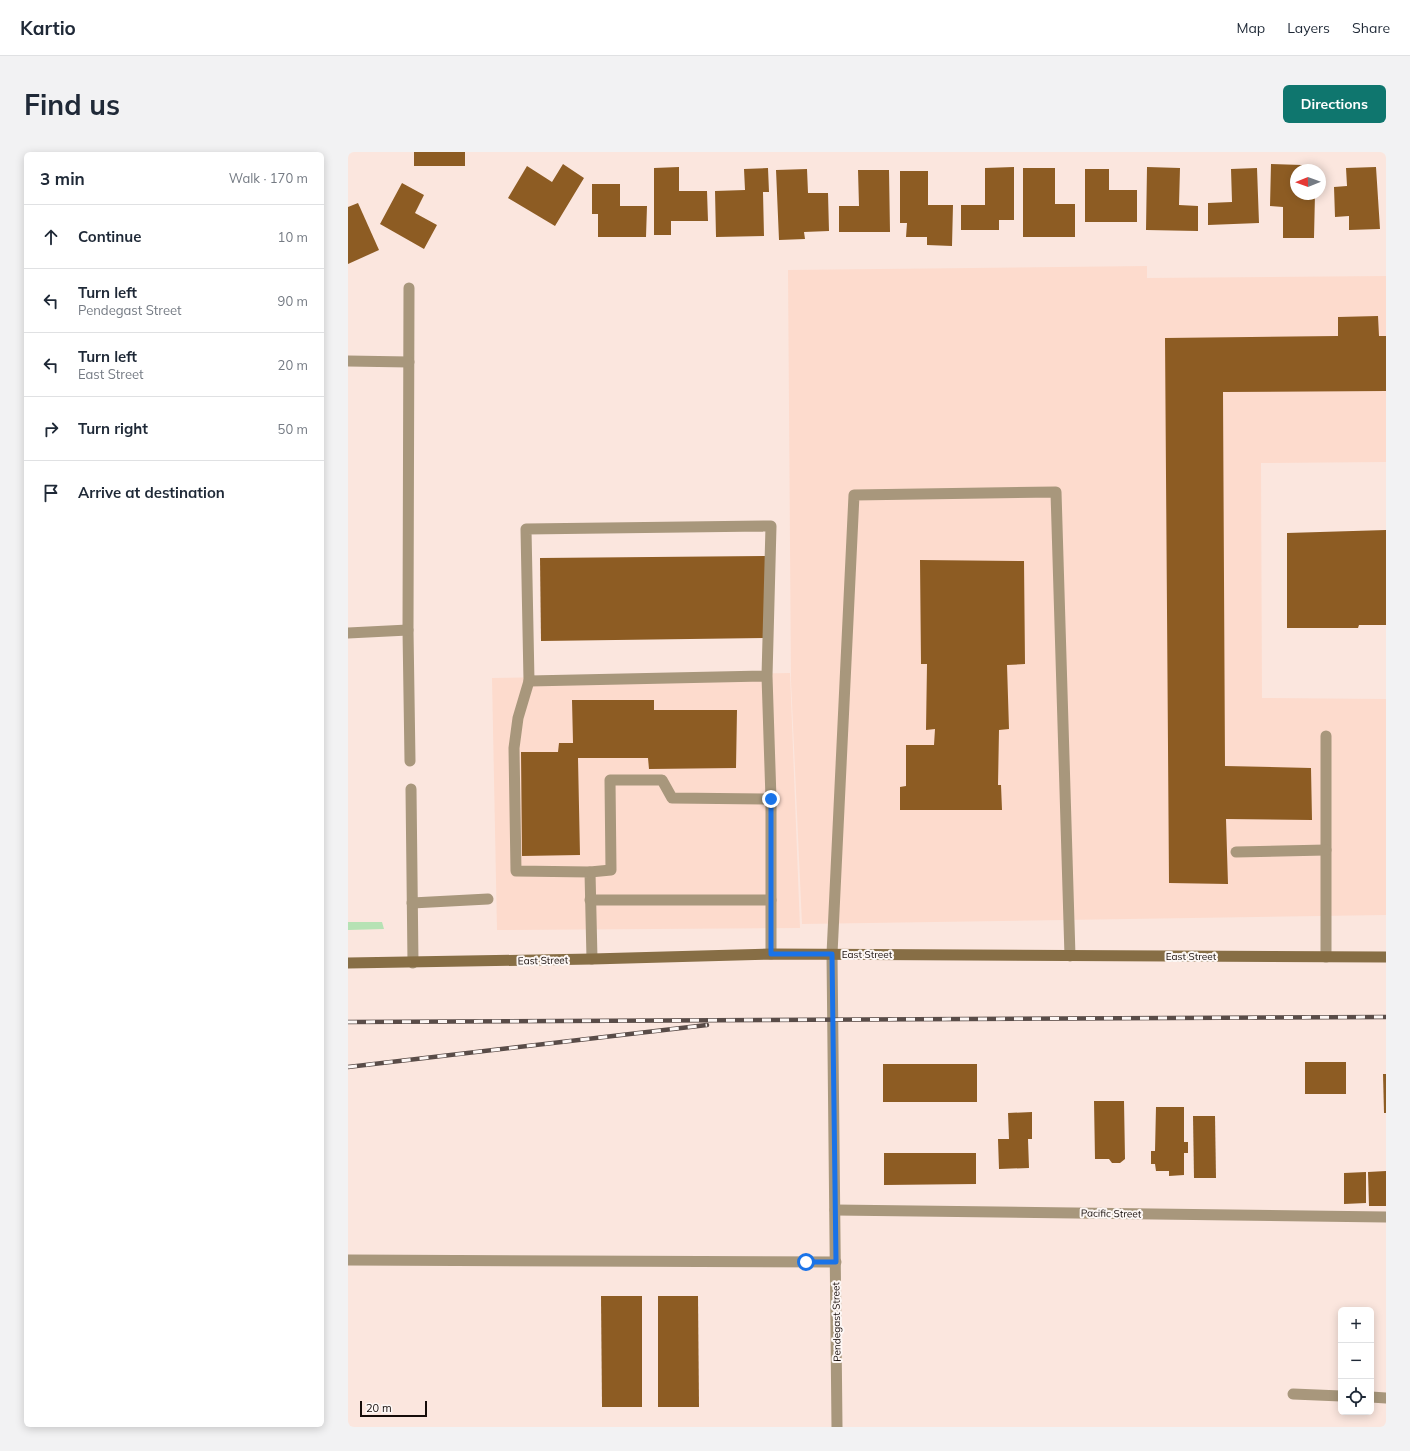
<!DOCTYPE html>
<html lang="en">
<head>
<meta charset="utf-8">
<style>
	body { margin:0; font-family:Mulish,sans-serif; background:#f2f2f3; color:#1f2937 }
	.controls { position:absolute; right:12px; bottom:12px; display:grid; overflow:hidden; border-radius:6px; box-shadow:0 2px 10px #0003 }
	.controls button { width:36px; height:36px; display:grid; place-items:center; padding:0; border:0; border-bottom:1px solid #e0e1e3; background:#fff; color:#1f2937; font:20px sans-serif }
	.compass { position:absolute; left:942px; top:12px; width:36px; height:36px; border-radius:50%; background:#fff; box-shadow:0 2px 10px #0003; rotate:269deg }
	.scale { position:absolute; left:12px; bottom:10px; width:67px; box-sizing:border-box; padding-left:4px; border:2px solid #150c09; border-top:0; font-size:11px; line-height:14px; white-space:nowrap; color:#150c09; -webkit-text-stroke:3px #fdf7f5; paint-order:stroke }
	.stop { position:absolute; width:12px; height:12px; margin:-9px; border:3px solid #1a73e8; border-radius:50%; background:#fff }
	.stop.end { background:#1a73e8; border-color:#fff; box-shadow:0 1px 4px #0008 }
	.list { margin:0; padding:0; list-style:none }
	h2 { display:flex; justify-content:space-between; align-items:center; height:52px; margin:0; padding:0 16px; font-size:17px }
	h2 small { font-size:13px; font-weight:400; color:#747a83 }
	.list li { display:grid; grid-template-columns:26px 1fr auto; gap:12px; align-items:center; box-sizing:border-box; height:64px; padding:0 16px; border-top:1px solid #e0e1e3 }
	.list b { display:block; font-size:15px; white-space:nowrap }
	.list p { margin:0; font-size:13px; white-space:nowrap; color:#747a83 }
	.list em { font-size:13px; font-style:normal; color:#747a83 }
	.icon { flex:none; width:22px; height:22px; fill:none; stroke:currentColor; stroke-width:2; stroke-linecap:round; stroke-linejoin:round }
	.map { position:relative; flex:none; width:1038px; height:1275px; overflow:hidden; border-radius:6px }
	header { display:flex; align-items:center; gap:24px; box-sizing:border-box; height:56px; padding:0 20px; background:#fff; border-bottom:1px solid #e0e1e3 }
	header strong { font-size:19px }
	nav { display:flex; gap:22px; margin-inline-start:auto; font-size:14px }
	.intro { display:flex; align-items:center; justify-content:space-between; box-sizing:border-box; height:96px; padding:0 24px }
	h1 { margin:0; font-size:28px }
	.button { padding:10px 18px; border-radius:6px; background:#0f766e; color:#fff; font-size:14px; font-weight:700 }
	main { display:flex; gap:24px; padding:0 24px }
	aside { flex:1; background:#fff; border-radius:6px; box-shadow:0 2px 10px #0003 }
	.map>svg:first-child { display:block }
</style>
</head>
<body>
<header>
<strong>Kartio</strong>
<nav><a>Map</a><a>Layers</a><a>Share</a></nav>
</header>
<div class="intro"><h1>Find us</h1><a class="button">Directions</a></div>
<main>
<aside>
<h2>3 min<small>Walk · 170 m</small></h2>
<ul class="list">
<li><svg class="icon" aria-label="ahead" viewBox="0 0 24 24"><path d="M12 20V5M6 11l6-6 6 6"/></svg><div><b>Continue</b></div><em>10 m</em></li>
<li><svg class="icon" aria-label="left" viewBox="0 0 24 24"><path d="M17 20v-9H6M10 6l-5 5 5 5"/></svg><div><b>Turn left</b><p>Pendegast Street</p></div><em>90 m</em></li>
<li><svg class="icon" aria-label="left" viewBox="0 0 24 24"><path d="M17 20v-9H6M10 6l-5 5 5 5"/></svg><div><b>Turn left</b><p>East Street</p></div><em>20 m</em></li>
<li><svg class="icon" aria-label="right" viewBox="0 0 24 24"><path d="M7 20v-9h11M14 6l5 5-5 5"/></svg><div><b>Turn right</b></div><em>50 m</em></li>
<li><svg class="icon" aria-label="arrive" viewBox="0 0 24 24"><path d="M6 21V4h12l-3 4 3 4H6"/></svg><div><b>Arrive at destination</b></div></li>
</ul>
</aside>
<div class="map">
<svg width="1038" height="1275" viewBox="0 0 1038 1275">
	<rect width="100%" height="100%" fill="#fbe6de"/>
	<g fill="#fddbcd">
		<path d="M799,114V126L1038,124V310L913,311L914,546L1038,547V763L454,772L443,529L440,118Z"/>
		<path d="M442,521L452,776L149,778L144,526Z"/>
	</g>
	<path fill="#b6e2b4" d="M0,770H34L36,777L0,778Z"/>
	<g fill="#8d5c23">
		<rect x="66" y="0" width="51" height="14"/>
		<path d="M215,12L236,26L207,74L160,46L179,14L204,30Z"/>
		<path d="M923,12L954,13V18H948V42H967L966,86H935V55L922,54Z"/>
		<path d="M331,15V39H359L360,69H323V83H306V16Z"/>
		<path d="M666,15V68H651V78H613V53H637V16Z"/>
		<path d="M799,15L832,16L831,53L850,54V79L798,78Z"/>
		<path d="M1028,15L1032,77L1001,78V64L987,65L986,35L999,34L998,16Z"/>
		<path d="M420,16L421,40H415L416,84L368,85L367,39L397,38L396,17Z"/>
		<path d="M675,16H707V52H727V85H675Z"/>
		<path d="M909,16L911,71L860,73V51L884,50L883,17Z"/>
		<path d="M459,17L460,41H480L481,79L456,80L457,87L431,88L428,18Z"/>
		<path d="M737,17H761V38H789V70H737Z"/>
		<path d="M510,18H541L542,80H491V54H511Z"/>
		<path d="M552,19H580V53H605L604,94L579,93V85H558L559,71H552Z"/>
		<path d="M54,31L76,43L67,61L89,73L76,97L32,72Z"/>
		<path d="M244,32H272V54H299L298,85H250V62H244Z"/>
		<path d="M10,51L31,98L0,112V55Z"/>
		<path d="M1030,164L1031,184H1038V239L875,240L877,614L963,616L964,668L878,667L880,732L821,731L817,186L990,184V165Z"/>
		<path d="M1038,378V473H1011L1010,476H939V381Z"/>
		<path d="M417,404L418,486L193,489L192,406Z"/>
		<path d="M572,408L676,409L677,512L659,513L661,577L651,578L650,633H653L654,658H552V635L558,634V593H586L587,577L578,578L579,512H573Z"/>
		<path d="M224,548H306V558H389L388,616L301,617L300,606H230L232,703L174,704L173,600H210L211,591H225Z"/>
		<rect x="957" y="910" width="41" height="32"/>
		<rect x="535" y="912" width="94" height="38"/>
		<path d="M1035,922H1038V961H1036Z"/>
		<path d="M746,949H776L777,1007L772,1011H764L761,1007H747Z"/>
		<path d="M808,955H836V990H840V1001H836V1023L821,1024V1019H808L807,1012H803V999H807Z"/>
		<path d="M684,960V987H680L681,1016L651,1017L650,987H661L660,961Z"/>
		<path d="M845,964H867L868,1026H846Z"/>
		<path d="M536,1001H628V1032L536,1033Z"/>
		<path d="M1038,1019V1054H1021L1020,1020Z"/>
		<path d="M1018,1020V1051L996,1052V1021Z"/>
		<path d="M253,1144H294V1255H254Z"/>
		<path d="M310,1144H350L351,1255H310Z"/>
	</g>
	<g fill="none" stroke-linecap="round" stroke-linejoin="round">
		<g stroke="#a8977c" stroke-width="11">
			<path d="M419,524L423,374L178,377L181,529L419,524L423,647"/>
			<path d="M181,529L170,566L166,596L168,719L242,720L244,807"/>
			<path d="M978,584V805"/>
			<path d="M63,637L65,811"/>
			<path d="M888,700L978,698"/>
			<path d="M242,720L263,718L262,628H314L324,646L423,647V802"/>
			<path d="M242,748H423"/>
			<path d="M64,751L140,747"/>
			<path d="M484,802L506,343L708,340L722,804"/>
			<path d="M0,1108L488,1110"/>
			<path d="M945,1242L993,1244"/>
			<path d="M1023,1245L1038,1246"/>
		</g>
		<g stroke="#a8977c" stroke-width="11">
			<path d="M61,136L60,478L62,609"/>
			<path d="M0,209L61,210"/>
			<path d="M0,481L60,478"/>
			<path d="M484,802L489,1275"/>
			<path d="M487,1058L1038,1065"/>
		</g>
		<path stroke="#876e45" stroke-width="11" d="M0,811L244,807L423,802L1038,805"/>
		<g stroke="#594c48" stroke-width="4.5">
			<g id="rail">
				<path d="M0,870L1038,865"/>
				<path d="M0,915L359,873"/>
			</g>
		</g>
		<use href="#rail" stroke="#fdf7f5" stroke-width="3" stroke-dasharray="9" stroke-linecap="butt"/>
	</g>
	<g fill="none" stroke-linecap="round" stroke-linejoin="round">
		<path stroke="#1a73e8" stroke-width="5" d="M423,647V802H484L488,1110H458"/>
	</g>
	<g text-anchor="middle" stroke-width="4" stroke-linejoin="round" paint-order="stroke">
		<g font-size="10" fill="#150c09" stroke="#fdf7f5">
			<text x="519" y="806">East Street</text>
			<text x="843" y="808">East Street</text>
			<text transform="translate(195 808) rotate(-1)" y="4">East Street</text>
			<text transform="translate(763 1061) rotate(1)" y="4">Pacific Street</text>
			<text transform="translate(488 1170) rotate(-91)" y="4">Pendegast Street</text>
		</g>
	</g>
</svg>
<div class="controls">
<button>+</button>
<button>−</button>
<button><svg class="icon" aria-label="locate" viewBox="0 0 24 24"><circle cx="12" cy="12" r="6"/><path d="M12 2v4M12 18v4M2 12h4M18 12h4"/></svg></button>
</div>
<svg class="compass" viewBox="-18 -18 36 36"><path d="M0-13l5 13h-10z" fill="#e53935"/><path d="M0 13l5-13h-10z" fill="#747a83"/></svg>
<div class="scale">20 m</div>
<div class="stop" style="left:458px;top:1110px"></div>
<div class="stop end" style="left:423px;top:647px"></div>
</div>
</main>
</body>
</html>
